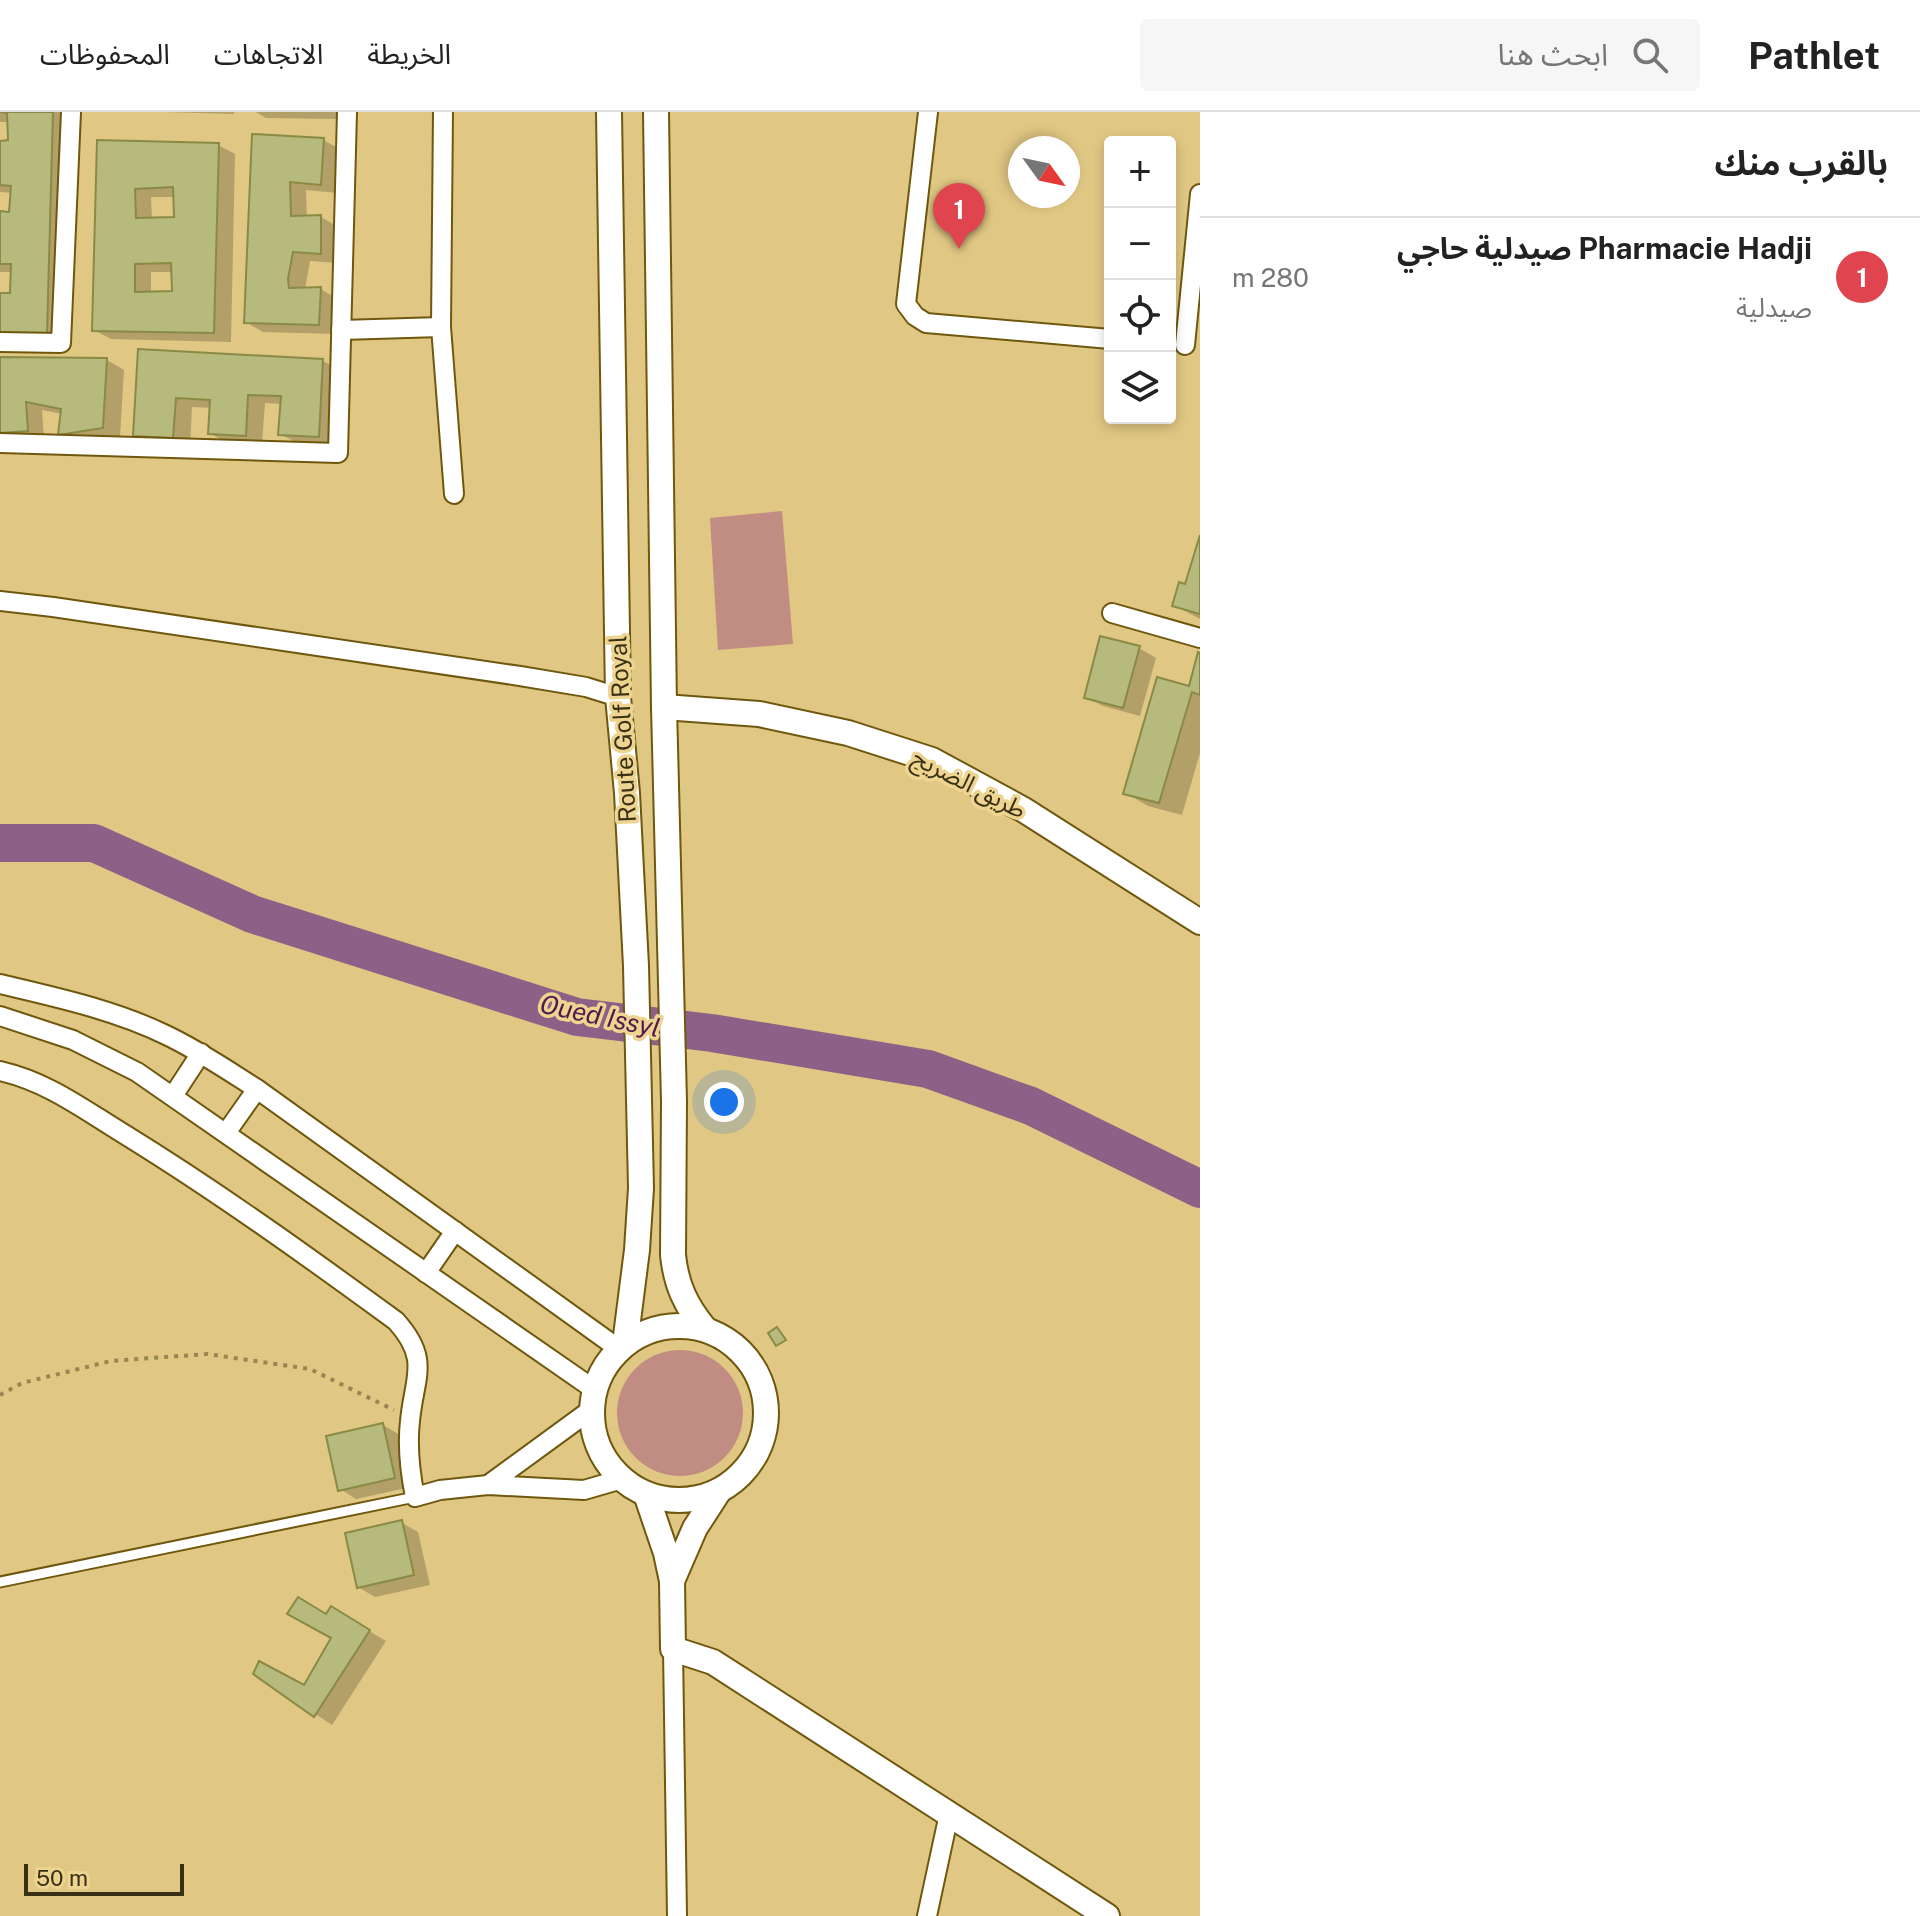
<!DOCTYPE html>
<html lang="ar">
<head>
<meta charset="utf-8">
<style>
	body { margin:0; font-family:"Public Sans","Noto Sans Arabic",sans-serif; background:#f6f6f6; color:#222; direction:rtl }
	.controls { position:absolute; right:24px; top:24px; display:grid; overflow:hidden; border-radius:8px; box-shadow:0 4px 12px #0003 }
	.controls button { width:72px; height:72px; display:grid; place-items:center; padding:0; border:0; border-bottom:2px solid #e0e0e0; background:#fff; color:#222; font:40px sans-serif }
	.compass { position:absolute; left:1008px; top:24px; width:72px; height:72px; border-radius:50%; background:#fff; box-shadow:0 4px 12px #0003; rotate:123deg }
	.scale { position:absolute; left:24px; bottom:20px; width:160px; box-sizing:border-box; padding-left:8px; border:4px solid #3a3014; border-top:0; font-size:22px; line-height:28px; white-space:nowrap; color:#3a3014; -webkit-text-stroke:6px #edd490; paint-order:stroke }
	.you { position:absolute; left:724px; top:990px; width:28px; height:28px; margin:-20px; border:6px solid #fff; border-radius:50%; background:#1a73e8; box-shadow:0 0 0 12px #1a73e833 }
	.badge { display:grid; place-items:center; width:52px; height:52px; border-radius:50%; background:#111827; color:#fff; font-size:26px; font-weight:700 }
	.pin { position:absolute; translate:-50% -66px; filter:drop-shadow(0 2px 4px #0008) }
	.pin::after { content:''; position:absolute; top:42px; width:28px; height:24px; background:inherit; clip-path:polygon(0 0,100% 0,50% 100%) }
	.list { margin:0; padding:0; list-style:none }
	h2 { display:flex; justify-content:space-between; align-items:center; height:104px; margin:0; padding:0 32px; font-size:34px }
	h2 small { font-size:26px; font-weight:400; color:#767676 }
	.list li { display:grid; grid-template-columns:52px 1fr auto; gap:24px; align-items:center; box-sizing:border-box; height:120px; padding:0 32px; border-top:2px solid #e0e0e0 }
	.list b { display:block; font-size:30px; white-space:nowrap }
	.list p { margin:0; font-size:26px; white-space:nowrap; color:#767676 }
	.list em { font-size:26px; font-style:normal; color:#767676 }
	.icon { flex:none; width:44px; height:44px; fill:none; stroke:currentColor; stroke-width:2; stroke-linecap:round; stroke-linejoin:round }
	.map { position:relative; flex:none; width:1200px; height:1804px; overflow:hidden; direction:ltr }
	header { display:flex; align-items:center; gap:48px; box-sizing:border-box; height:112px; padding:0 40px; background:#fff; border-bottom:2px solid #e0e0e0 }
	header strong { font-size:38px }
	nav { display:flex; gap:44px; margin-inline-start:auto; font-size:28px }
	.search { width:560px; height:72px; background:#f6f6f6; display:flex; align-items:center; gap:20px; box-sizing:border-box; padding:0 28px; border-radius:8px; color:#767676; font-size:30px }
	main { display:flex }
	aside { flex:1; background:#fff }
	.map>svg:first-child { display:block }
</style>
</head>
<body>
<header>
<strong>Pathlet</strong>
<div class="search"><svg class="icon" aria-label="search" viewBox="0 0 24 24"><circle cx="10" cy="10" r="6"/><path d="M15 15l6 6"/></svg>ابحث هنا</div>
<nav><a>الخريطة</a><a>الاتجاهات</a><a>المحفوظات</a></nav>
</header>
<main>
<aside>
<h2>بالقرب منك<small></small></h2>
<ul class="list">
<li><span class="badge" style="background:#e0444e">1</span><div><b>Pharmacie Hadji صيدلية حاجي</b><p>صيدلية</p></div><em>280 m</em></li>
</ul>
</aside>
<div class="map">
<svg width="1200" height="1804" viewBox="0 0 1200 1804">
	<rect width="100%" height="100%" fill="#e0c783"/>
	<g fill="#c18d83">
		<path d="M782,399L793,532L718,538L710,406Z"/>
		<circle cx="680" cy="1301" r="63"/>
	</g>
	<g fill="#0003" fill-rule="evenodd">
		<path d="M0,0H70L63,231L0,229V183H12L13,160H0V101L11,102L13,81L0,80V31L10,30L9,10H0Z"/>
		<path d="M163,0H234V2Z"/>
		<path d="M256,0H338L337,7L266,6Z"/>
		<path d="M254,24L323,28L340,37L338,81L306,78L307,106L321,105L338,115L337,151L310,149L305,177H321L337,187L336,222L263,220L246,210Z"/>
		<path d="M99,30L218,33L235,42L231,230L111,227L94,218ZM151,85H175L176,107L152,108ZM151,160H174V181L151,182Z"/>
		<path d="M140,239L323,249L340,258L335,333L297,331L280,322L282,292L265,291L262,332L227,331L210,321L212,296L192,295L190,335L152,332L135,323Z"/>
		<path d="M0,247L107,248L124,258L120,325L77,332L60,322L63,302L42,298L44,327L0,326Z"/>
		<path d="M1200,430V507L1174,493L1187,474Z"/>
		<path d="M1139,536L1156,546L1140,604L1103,594L1086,585Z"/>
		<path d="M1200,543V641L1182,703L1148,694L1126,681L1190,577Z"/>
		<path d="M383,1313L400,1323L411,1375L356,1387L340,1377Z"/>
		<path d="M402,1411L418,1420L430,1473L375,1485L358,1475Z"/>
		<path d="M332,1497L386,1529L332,1613L256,1562L305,1575L333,1525L327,1505Z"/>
	</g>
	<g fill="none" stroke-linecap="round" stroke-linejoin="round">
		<path stroke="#8d6088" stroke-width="38" d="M0,731H94L252,802L577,905L712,921L928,957L1031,994L1200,1077"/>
	</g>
	<g fill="#b7ba7d" stroke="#898a46" stroke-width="2" fill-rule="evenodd">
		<path d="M0,0H53L47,222L0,221V181H10L11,152H0V99L9,100L11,74L0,73V29L8,28L7,1Z"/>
		<path d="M252,22L324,26L321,73L290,70L291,104L321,103V142L293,140L288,167L289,176L321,175L319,213L244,211Z"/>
		<path d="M97,28L219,31L214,221L92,219ZM173,75L174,105L136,106L135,77ZM171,151L172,179L135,180V152Z"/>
		<path d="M138,237L323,247L319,325L278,323L281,284L248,283L246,324L208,322L210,288L176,286L173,326L133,324Z"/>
		<path d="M0,245L107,246L103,316L58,323L61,297L26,290L28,319L0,321Z"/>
		<path d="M1200,423V502L1172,494L1179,470L1185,472Z"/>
		<path d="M1100,524L1140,534L1123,596L1084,586Z"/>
		<path d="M1198,540L1200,541V583L1192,580L1159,691L1123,682L1157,565L1189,574Z"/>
		<path d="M777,1215L786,1228L776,1234L768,1221Z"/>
		<path d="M383,1311L395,1366L338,1379L326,1324Z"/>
		<path d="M402,1408L414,1463L357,1476L345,1421Z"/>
		<path d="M298,1485L326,1502L331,1494L370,1518L314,1605L253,1562L259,1549L304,1573L331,1526L287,1502Z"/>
	</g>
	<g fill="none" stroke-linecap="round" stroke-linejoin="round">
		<g stroke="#6f580d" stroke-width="13">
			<path id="service" d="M0,1470L415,1385"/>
		</g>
		<g stroke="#6f580d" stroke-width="22">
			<g id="minor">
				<path d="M443,0L441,215L454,382"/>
				<path d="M928,0L906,192L915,204L926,211L1110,227"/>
				<path d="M341,218L441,215"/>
				<path d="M0,230L61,231L71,0"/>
				<path d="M1185,233L1200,82"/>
				<path d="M0,331L338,341L347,0"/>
				<path d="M0,489L53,495L520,564L586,575L618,585"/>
				<path d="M1112,501L1200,526"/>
				<path d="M0,872C55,885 115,898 166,923C198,938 227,958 257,977L619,1237"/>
				<path d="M0,904L73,928L137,960L595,1278"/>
				<path d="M0,959C48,970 83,997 124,1022C218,1080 307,1144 396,1209C431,1248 414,1265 410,1309C407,1335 410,1360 415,1385L440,1378L488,1373L584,1378L622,1367"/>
				<path d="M173,984L201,941"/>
				<path d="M226,1021L257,977"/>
				<path d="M426,1161L455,1119"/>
				<path d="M488,1373L592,1297"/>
				<path d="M673,1537L677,1804"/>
				<path d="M927,1804L949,1702"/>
			</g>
		</g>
		<g stroke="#6f580d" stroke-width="28">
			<g id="tertiary">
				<path d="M609,0L618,585L627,681L636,854L641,1076L637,1138L625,1232"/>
				<path d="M656,0L664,595L674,989L673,1143C676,1173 686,1194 705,1217"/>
				<path d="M664,595L759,602L848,621L932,648L1024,698L1200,810"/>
				<circle cx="679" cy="1301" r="87"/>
				<path d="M646,1382L666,1441L672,1469L673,1537L713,1550L1107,1804"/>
				<path d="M672,1469L695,1416L719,1379"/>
			</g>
		</g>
		<path stroke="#978552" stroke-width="4" stroke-dasharray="4 6" stroke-linecap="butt" d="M0,1283L22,1271L111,1249L207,1242L310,1257L394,1298"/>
		<use href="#service" stroke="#fff" stroke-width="9"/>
		<use href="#minor" stroke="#fff" stroke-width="18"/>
		<use href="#tertiary" stroke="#fff" stroke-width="24"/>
	</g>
	<g text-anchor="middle" stroke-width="7" stroke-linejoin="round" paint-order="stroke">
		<g font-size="24" fill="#3a3014" stroke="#edd490">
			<text transform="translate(623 617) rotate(-93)" y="8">Route Golf Royal</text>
			<text transform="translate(969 672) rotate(27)" y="8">طريق الضريح</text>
		</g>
		<g font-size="26" font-style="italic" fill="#52194f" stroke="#edd490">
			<text transform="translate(600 904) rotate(12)" y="9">Oued Issyl</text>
		</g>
	</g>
</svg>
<div class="controls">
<button>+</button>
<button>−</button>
<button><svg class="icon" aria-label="locate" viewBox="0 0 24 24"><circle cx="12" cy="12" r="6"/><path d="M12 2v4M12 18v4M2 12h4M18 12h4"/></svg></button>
<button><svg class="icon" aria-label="layers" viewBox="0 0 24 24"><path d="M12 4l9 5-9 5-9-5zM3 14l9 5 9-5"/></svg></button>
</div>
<svg class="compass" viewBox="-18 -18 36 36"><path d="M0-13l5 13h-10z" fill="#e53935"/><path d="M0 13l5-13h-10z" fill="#767676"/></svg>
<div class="scale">50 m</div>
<div class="you"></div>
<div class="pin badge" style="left:959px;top:137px;background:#e0444e">1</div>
</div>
</main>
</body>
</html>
